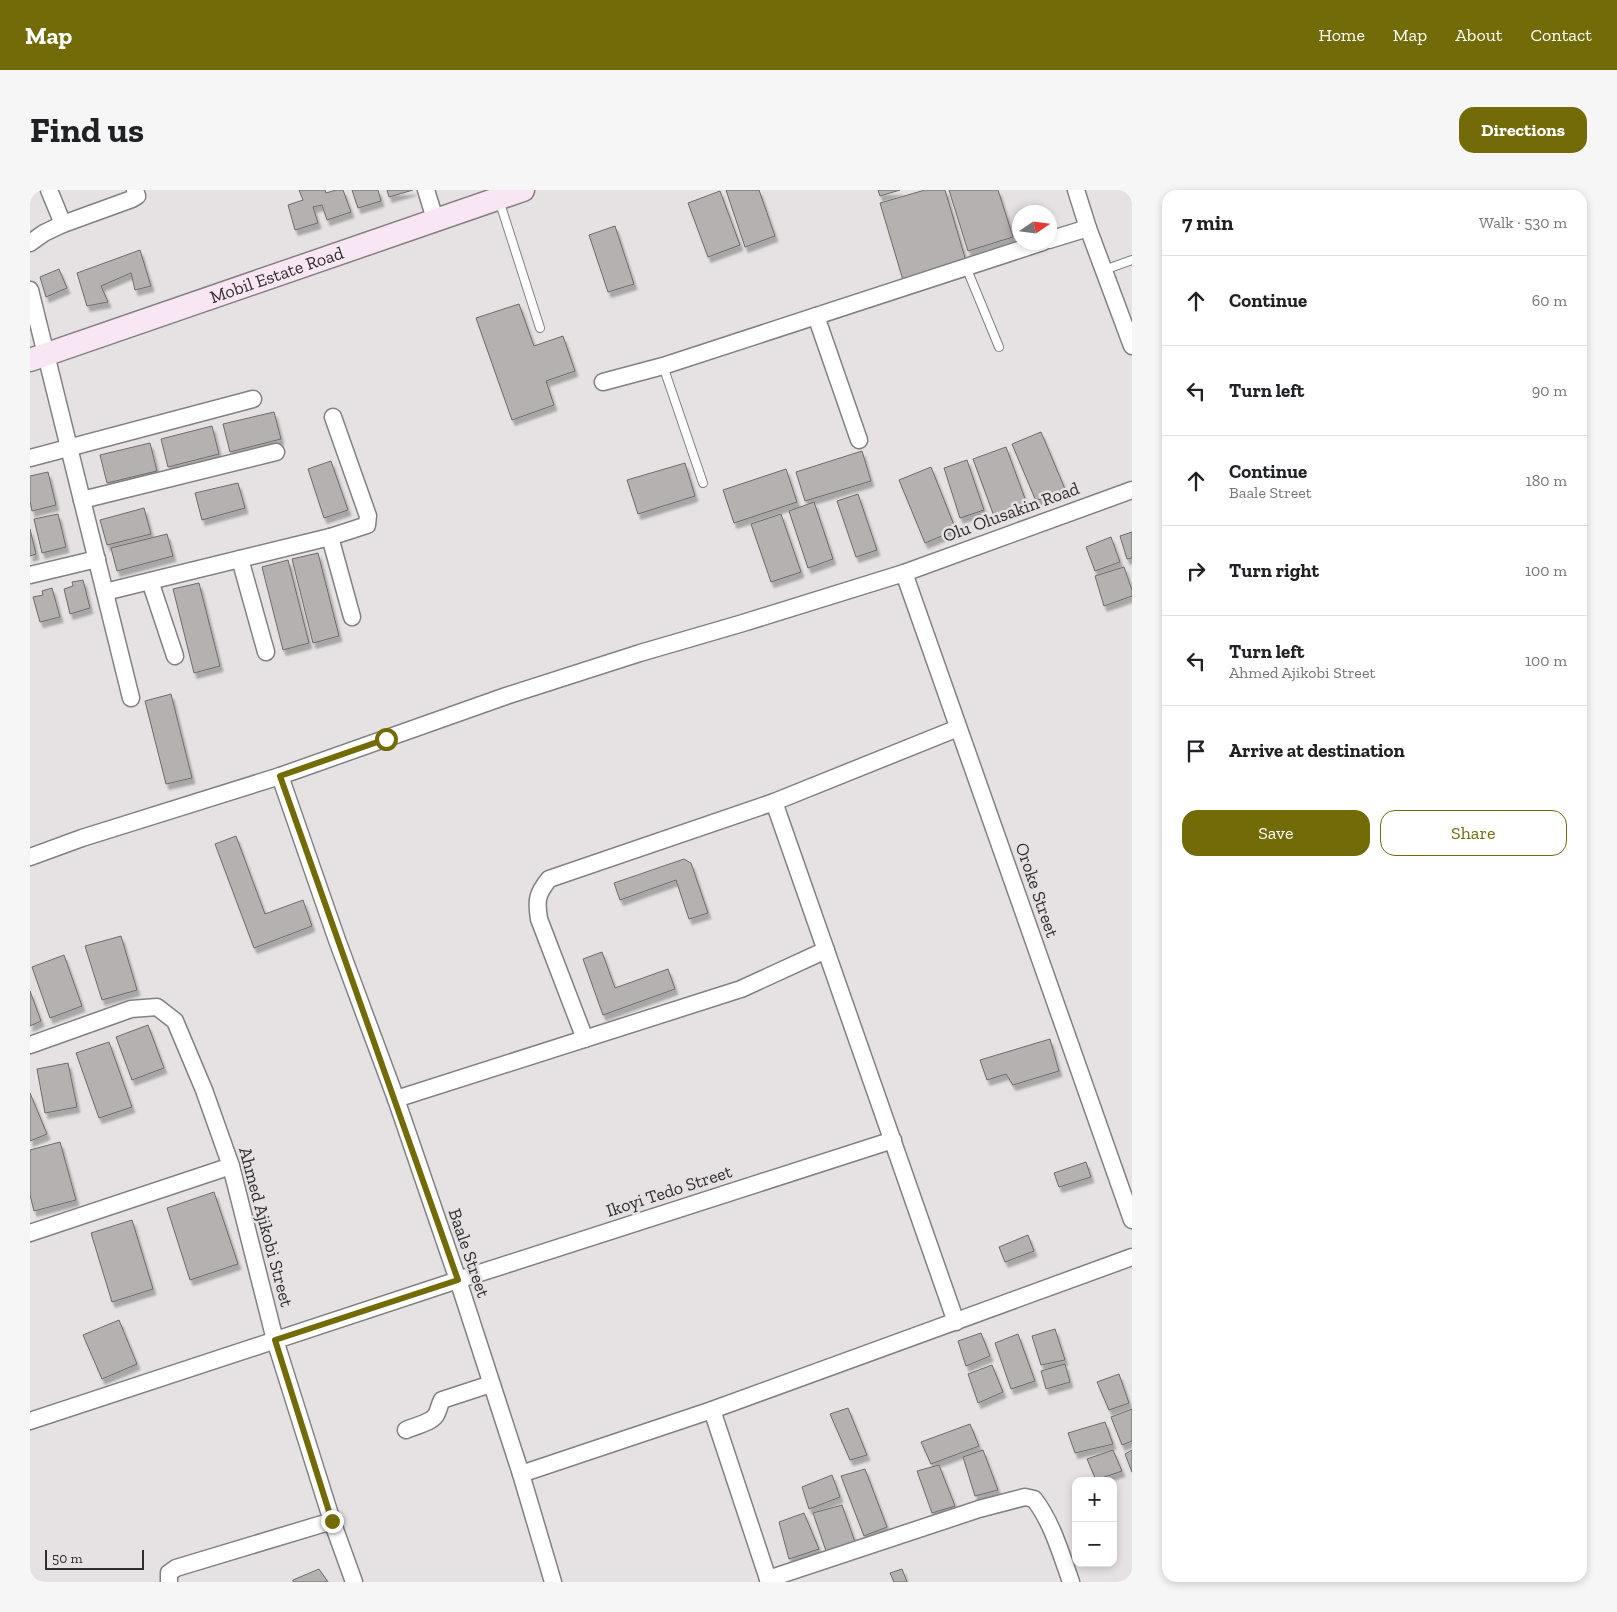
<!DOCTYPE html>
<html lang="en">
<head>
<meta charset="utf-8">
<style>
	body { margin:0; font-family:"Zilla Slab",serif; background:#f6f6f6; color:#202124 }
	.controls { position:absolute; right:15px; bottom:15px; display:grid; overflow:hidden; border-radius:10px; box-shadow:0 2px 8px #0003 }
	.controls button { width:45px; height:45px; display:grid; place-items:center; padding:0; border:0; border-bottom:1px solid #e0e0e0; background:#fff; color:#202124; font:25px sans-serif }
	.compass { position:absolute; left:982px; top:15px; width:45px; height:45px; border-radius:50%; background:#fff; box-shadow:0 2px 8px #0003; rotate:77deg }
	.scale { position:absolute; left:15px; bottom:12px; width:99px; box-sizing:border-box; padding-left:5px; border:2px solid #302e2f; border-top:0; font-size:14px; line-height:18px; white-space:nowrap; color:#302e2f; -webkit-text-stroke:4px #e6e2e3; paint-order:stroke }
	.stop { position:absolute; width:15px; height:15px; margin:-11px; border:4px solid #736b07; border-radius:50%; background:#fff }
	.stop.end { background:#736b07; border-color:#fff; box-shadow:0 1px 5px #0008 }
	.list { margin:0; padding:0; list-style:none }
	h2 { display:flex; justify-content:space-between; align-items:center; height:65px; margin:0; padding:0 20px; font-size:21px }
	h2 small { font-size:16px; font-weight:400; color:#757577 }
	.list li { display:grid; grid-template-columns:32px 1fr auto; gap:15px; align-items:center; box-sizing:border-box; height:90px; padding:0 20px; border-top:1px solid #e0e0e0 }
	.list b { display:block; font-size:19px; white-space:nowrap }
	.list p { margin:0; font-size:16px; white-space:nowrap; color:#757577 }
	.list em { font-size:16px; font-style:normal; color:#757577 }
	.actions { display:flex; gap:10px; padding:15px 20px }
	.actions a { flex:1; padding:11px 0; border:1px solid #736b07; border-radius:15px; text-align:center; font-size:18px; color:#736b07 }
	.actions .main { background:#736b07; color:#fff }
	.icon { flex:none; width:28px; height:28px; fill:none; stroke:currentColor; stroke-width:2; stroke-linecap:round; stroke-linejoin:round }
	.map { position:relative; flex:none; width:1102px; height:1392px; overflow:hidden; border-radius:15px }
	header { display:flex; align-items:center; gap:30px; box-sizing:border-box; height:70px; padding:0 25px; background:#736b07; color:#fff }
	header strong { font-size:24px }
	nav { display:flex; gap:28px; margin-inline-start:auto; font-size:18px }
	.intro { display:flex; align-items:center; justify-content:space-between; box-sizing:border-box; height:120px; padding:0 30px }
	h1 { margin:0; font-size:35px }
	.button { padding:12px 22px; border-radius:15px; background:#736b07; color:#fff; font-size:18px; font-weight:700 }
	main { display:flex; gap:30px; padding:0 30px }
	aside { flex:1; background:#fff; border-radius:15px; box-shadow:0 2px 8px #0003 }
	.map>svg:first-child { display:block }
</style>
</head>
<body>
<header>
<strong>Map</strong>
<nav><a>Home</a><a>Map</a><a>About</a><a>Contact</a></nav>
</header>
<div class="intro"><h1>Find us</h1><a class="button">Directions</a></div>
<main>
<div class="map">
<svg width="1102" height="1392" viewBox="0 0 1102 1392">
	<defs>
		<filter id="shadow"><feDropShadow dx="3" dy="5.5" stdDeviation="1" flood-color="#0004"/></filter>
	</defs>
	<rect width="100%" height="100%" fill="#e6e2e3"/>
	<g fill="#b5b1b1" stroke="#6e6b6b" filter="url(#shadow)">
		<path d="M269,0H295L296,3L306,0H313L321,22L297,30L292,15L283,17L288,33L265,40L258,15L273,10Z"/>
		<path d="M322,0H348L351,11L328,18Z"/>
		<path d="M357,0H383L359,7Z"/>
		<path d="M696,0H729L745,46L715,57Z"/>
		<path d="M848,0H870L850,6Z"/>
		<path d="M895,0H915L936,71L873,90L850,13Z"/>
		<path d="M919,0H968L983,47L938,61Z"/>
		<path d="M690,1L710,55L678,67L658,13Z"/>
		<path d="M585,36L604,94L578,102L559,45Z"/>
		<path d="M110,60L121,96L105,100L101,83L71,96L78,112L57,116L47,83Z"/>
		<path d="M29,79L37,98L16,107L10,87Z"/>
		<path d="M489,114L504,156L533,146L545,181L516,191L524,215L482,230L446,128Z"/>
		<path d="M244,222L251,249L200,262L193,234Z"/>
		<path d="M182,236L189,264L138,277L131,249Z"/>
		<path d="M1011,242L1035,299L1006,311L982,254Z"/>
		<path d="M120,253L127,281L77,293L70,265Z"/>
		<path d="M976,257L997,314L964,326L943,269Z"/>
		<path d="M832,261L841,291L775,311L766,282Z"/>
		<path d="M937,270L954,320L930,328L914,278Z"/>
		<path d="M301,271L318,320L294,328L278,279Z"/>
		<path d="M655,273L665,306L608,324L597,290Z"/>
		<path d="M901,277L926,340L895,353L869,290Z"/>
		<path d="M756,279L767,312L704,333L693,300Z"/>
		<path d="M18,282L26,315L2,321L0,311V286Z"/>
		<path d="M208,293L215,318L172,330L165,303Z"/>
		<path d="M828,304L847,360L826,367L807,311Z"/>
		<path d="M784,312L803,369L778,378L759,321Z"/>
		<path d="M114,318L121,344L77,355L70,330Z"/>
		<path d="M28,324L36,357L12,363L4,329Z"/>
		<path d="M751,324L771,382L741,392L721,334Z"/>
		<path d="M0,339L6,364L0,366Z"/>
		<path d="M1102,342V368L1097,369L1090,346Z"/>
		<path d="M137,344L143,366L87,381L81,358Z"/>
		<path d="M1081,347L1090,372L1065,381L1056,357Z"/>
		<path d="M288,363L309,446L283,453L262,369Z"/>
		<path d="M258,370L279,453L253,460L232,377Z"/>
		<path d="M1094,377L1102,400V406L1074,416L1065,386Z"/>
		<path d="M53,390L60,418L40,424L34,399L43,396L42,392Z"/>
		<path d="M169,393L190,476L164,483L143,399Z"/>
		<path d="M22,398L30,427L10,432L3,407L13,405L12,401Z"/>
		<path d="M141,504L162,588L136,594L115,511Z"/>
		<path d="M206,646L235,724L273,710L282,736L224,758L185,654Z"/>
		<path d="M654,669L661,673L678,723L659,729L646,690L590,710L584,693Z"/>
		<path d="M91,746L107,800L72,810L55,756Z"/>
		<path d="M572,762L585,798L638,779L645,799L573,825L553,769Z"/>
		<path d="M34,765L52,816L20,828L2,777Z"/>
		<path d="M0,801L11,831L0,836Z"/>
		<path d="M118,835L134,878L102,890L86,847Z"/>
		<path d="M1020,849L1029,881L983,895L976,884L957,890L950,870Z"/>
		<path d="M79,852L102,917L69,928L46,863Z"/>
		<path d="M38,873L47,917L15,923L7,879Z"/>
		<path d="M0,903L17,944L0,951Z"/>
		<path d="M30,952L46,1010L4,1021L0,1005V960Z"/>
		<path d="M1056,972L1061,987L1029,997L1024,983Z"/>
		<path d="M184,1002L208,1074L160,1090L137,1018Z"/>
		<path d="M102,1030L123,1099L82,1112L61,1043Z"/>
		<path d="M998,1045L1004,1061L975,1072L969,1057Z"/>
		<path d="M89,1130L107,1174L72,1189L53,1145Z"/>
		<path d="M1025,1139L1035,1170L1011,1175L1002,1146Z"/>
		<path d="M951,1143L960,1166L936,1176L928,1151Z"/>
		<path d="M988,1144L1005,1191L981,1199L965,1153Z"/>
		<path d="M1035,1174L1040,1192L1016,1199L1011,1181Z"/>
		<path d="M962,1175L973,1202L948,1213L938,1184Z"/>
		<path d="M1089,1184L1099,1213L1079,1220L1067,1192Z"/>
		<path d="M818,1218L837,1265L820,1270L800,1224Z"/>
		<path d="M1102,1219V1251L1092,1255L1081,1227Z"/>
		<path d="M1075,1232L1083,1254L1045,1263L1038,1243Z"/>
		<path d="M940,1234L949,1256L901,1274L891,1252Z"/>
		<path d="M953,1260L968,1300L945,1306L933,1267Z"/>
		<path d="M1083,1260L1092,1281L1066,1290L1057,1269Z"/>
		<path d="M1102,1260V1282L1095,1264Z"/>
		<path d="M909,1275L925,1316L902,1323L887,1281Z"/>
		<path d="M835,1279L857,1337L834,1346L811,1286Z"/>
		<path d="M802,1285L810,1307L779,1319L772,1297Z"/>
		<path d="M812,1315L825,1352L796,1361L783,1323Z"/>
		<path d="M774,1323L789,1359L759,1369L749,1332Z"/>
		<path d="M289,1379L298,1392H263V1390Z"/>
		<path d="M872,1379L877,1392H864L860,1383Z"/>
	</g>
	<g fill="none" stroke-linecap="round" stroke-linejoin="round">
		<g stroke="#838081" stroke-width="10">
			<g id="service">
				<path d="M469,10L510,138"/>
				<path d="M936,77L969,157"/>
				<path d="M1074,80L1102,70"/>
				<path d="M633,176L673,293"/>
			</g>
		</g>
		<g stroke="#838081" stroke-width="19">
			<g id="minor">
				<path d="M19,0L33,34"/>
				<path d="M396,0L405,29"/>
				<path d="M1046,0L1058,38L1102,156"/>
				<path d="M1019,50L1058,38"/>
				<path d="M0,53L14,43L33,34L102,9L107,6L105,0"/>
				<path d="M0,100L101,508"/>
				<path d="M786,126L829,250"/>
				<path d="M573,192L633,176L1013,52"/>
				<path d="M0,268L223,209"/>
				<path d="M52,310L246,262"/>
				<path d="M300,347L322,427"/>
				<path d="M210,369L236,462"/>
				<path d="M874,383L1102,1030"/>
				<path d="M0,385L67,369"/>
				<path d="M120,391L145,466"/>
				<path d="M75,402L300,347L337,335L338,326L303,227"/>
				<path d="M250,586L307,750L366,909L428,1090L491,1284L523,1392"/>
				<path d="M0,667L52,648L250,586L476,506L610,463L713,433L874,383L1102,300"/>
				<path d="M555,849L509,729C506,710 507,704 519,689L744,612"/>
				<path d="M0,855L101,819L127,817L145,831L174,900L201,976L245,1150L302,1331L324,1392"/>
				<path d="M366,909L711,799L796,760"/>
				<path d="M0,1043L201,976"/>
				<path d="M926,1132L744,612L928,538"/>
				<path d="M682,1220L739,1392"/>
				<path d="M0,1231L428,1090L863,950"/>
				<path d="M376,1240C384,1236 401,1233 406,1225C409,1220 409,1215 412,1210L461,1194"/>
				<path d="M491,1284L682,1220L1102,1067"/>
				<path d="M738,1389L949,1319L995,1307L1004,1309C1022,1332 1031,1364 1041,1392"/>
				<path d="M139,1392V1383L146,1378L302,1331"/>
			</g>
		</g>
		<g stroke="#838081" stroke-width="25">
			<g id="secondary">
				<path id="s1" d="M0,170L493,0"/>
			</g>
		</g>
		<use href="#service" stroke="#fff" stroke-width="8"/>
		<use href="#minor" stroke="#fff" stroke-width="16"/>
		<use href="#secondary" stroke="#f9e6f5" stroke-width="22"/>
	</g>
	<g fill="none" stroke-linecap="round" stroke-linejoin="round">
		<path stroke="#736b07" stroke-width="6" d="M302,1331L245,1150L428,1090C370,922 309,755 250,586L356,549"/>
	</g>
	<g text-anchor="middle" stroke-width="5" stroke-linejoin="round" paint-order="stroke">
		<g font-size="18" fill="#302e2f" stroke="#e6e2e3">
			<text dy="6" stroke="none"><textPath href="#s1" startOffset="261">Mobil Estate Road</textPath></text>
			<text transform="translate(981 322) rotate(-20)" y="6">Olu Olusakin Road</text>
			<text transform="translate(1007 700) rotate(71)" y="6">Oroke Street</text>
			<text transform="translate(639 1001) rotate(-18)" y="6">Ikoyi Tedo Street</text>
			<text transform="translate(236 1037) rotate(75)" y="6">Ahmed Ajikobi Street</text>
			<text transform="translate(439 1063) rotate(71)" y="6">Baale Street</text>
		</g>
	</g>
</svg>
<div class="controls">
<button>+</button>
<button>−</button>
</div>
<svg class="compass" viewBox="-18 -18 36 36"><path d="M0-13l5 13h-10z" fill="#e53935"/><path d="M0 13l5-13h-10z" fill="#757577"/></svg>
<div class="scale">50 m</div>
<div class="stop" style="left:356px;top:549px"></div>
<div class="stop end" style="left:302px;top:1331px"></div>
</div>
<aside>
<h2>7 min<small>Walk · 530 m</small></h2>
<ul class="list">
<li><svg class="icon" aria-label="ahead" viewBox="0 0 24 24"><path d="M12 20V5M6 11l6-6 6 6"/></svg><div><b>Continue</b></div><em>60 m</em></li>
<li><svg class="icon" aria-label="left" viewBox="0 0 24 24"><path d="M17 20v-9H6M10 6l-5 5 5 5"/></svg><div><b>Turn left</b></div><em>90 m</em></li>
<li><svg class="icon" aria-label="ahead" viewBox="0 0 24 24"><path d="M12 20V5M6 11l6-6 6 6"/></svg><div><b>Continue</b><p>Baale Street</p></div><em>180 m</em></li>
<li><svg class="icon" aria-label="right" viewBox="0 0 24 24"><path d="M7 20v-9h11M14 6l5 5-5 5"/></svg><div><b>Turn right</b></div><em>100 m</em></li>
<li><svg class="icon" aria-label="left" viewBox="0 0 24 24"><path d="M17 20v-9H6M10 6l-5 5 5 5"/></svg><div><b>Turn left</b><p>Ahmed Ajikobi Street</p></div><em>100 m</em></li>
<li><svg class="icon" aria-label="arrive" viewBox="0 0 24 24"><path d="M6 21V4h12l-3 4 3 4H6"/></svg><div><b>Arrive at destination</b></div></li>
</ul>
<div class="actions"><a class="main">Save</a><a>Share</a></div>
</aside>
</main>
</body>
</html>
